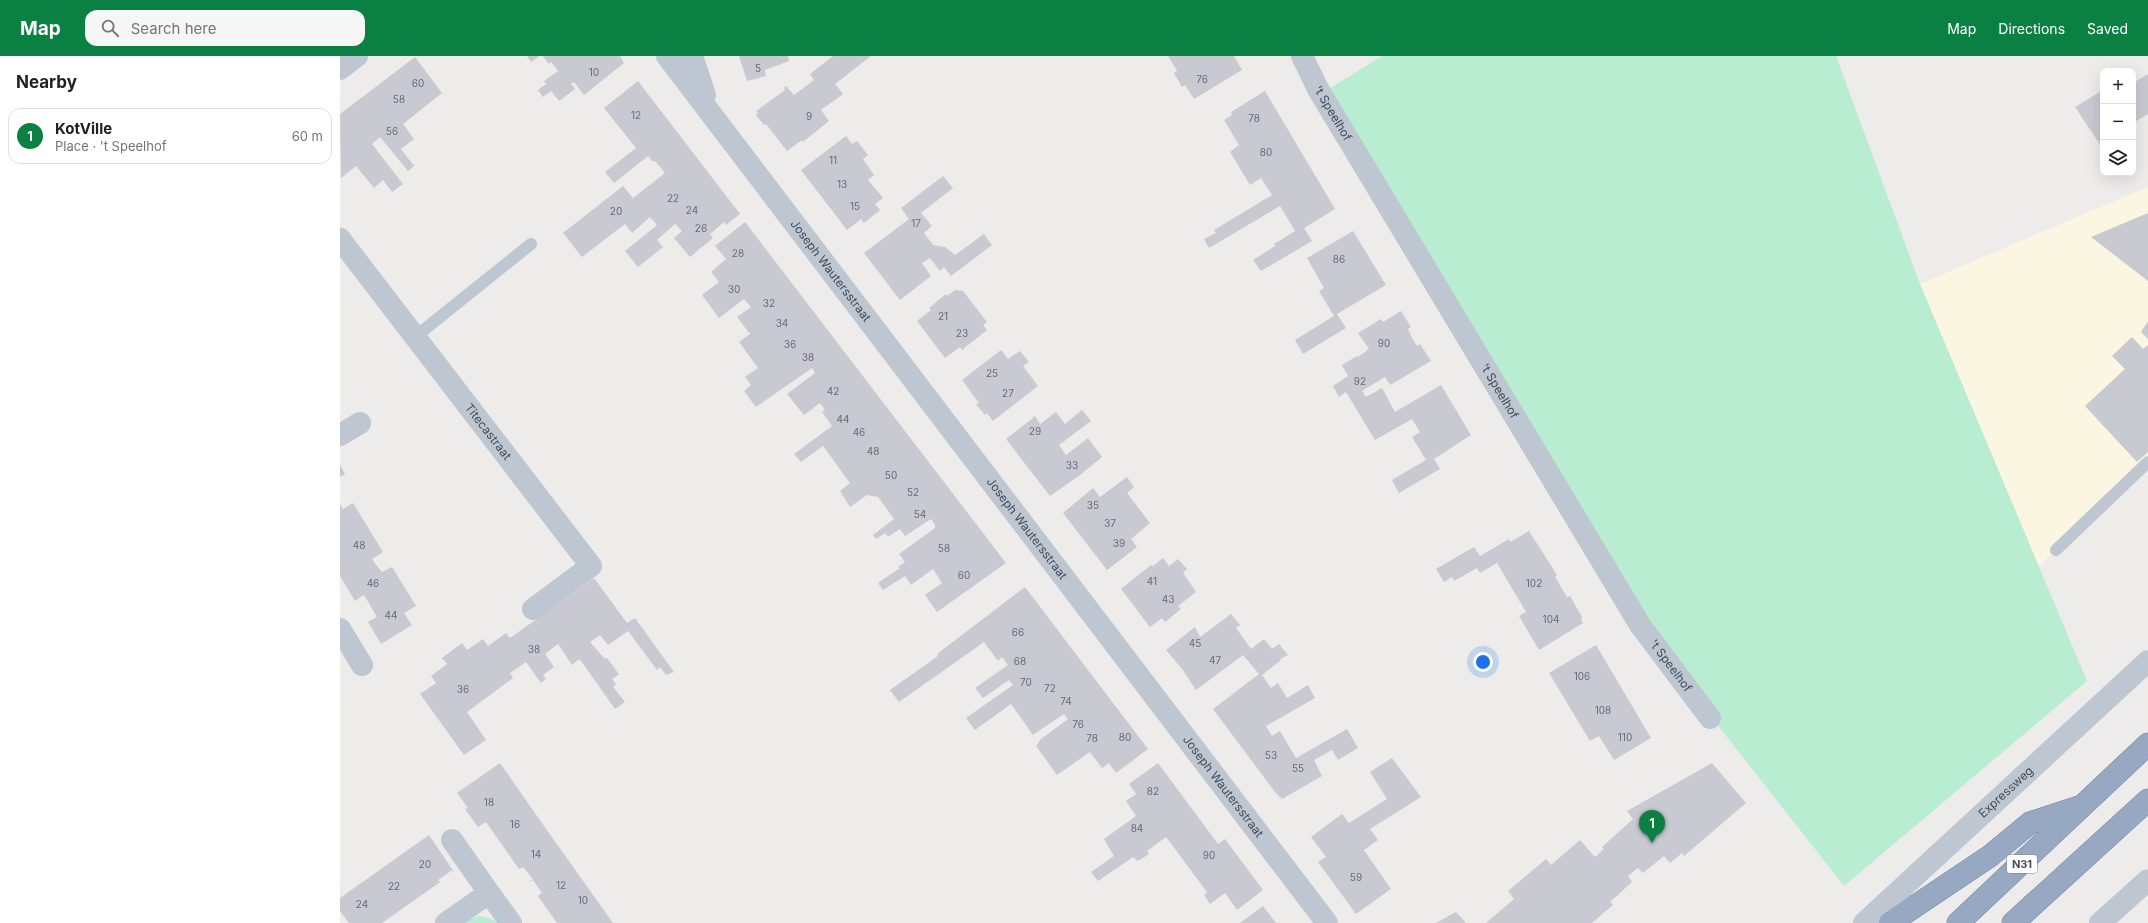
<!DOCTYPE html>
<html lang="en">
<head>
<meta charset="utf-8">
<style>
	body { margin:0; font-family:Inter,sans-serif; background:#f6f6f6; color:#202124 }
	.controls { position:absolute; right:12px; top:12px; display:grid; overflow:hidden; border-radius:8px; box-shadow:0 4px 16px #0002 }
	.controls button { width:36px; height:36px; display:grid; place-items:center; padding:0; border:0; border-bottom:1px solid #e0e0e0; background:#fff; color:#202124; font:20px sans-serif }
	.you { position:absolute; left:1143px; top:606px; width:14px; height:14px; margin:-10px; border:3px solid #fff; border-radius:50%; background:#1a73e8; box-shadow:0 0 0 6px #1a73e833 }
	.badge { display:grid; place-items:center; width:26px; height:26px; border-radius:50%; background:#0b8043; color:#fff; font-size:13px; font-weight:700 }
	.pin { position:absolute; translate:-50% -33px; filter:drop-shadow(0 1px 2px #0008) }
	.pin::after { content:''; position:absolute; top:21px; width:14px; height:12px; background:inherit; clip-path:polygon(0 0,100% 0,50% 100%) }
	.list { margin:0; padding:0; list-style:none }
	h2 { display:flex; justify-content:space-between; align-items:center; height:52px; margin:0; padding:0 16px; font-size:17px }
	h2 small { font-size:13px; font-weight:400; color:#757577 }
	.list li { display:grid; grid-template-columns:26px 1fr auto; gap:12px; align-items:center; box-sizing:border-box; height:56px; margin:0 8px 8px; padding:0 8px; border:1px solid #e0e0e0; border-radius:12px }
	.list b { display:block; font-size:15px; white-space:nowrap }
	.list p { margin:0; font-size:13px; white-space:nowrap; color:#757577 }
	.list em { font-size:13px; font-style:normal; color:#757577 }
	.icon { flex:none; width:22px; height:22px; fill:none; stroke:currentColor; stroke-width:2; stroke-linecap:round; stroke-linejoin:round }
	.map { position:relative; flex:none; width:1808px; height:867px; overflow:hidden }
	header { display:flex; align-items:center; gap:24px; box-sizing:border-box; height:56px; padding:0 20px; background:#0b8043; color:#fff }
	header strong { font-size:19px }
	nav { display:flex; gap:22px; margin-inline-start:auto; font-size:14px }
	.search { width:280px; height:36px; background:#f6f6f6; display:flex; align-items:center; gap:10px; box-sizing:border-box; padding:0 14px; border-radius:12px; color:#757577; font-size:15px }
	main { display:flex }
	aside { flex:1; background:#fff }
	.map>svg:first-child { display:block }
</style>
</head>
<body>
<header>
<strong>Map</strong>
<div class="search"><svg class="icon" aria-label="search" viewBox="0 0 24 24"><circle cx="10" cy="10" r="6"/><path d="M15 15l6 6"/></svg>Search here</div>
<nav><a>Map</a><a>Directions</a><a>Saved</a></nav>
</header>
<main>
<aside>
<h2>Nearby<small></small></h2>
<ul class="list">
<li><span class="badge">1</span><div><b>KotVille</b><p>Place · 't Speelhof</p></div><em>60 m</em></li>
</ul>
</aside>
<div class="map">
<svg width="1808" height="867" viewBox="0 0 1808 867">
	<rect width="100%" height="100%" fill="#eeebeb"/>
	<path fill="#fbf6e2" d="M1808,131V406L1699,510L1580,228Z"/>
	<g fill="#b8edd2">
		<path d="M1042,0H1496L1580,228L1747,625L1504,830L1372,662L1303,560L987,34Z"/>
		<path d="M141,860L149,862L159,867H123L131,862Z"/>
	</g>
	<g fill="#c8c9d1">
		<path d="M187,0H199L191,6Z"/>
		<path d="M203,0H280L284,7L244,39L234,26L231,28L235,33L219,45L211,35L203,41L198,34L206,28L204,25L218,15L211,6L209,8Z"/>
		<path d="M399,0H448L449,5L425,14L426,20L407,25Z"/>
		<path d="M493,0H531L495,28L503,38L481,54L489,65L463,86L462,84L447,95L426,68L424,69L416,59L418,57L416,55L445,34L444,32L446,30L454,39L474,24L470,18Z"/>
		<path d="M828,0H894L902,14L854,43L845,29L842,31L834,17L837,15Z"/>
		<path d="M75,1L102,37L63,68L74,83L61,93L74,110L68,115L40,81L32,88L63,128L52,136L43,124L34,132L16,110L1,122L0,58Z"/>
		<path d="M1808,18V58L1793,67V27Z"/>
		<path d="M298,25L400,158L386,169L384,166L370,178L373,182L350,201L334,182L342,175L335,168L317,184L323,191L298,211L285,195L317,169L310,161L292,177L285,168L242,201L223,177L283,130L293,142L325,117L315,105L313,106L308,100L274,127L265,116L296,92L264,52Z"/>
		<path d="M1763,34V89L1761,90L1735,51Z"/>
		<path d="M925,35L995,153L964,172L972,185L921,215L913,204L935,190L934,188L955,175L940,150L869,192L864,183L876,177L874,174L932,139L921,122L910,129L890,96L899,89L884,64L892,59L891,56Z"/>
		<path d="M506,80L512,88L517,85L528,99L523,103L534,119L528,124L543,142L535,148L540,154L524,167L521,163L507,174L461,114Z"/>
		<path d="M603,120L613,132L581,157L592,170L584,177L593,189L605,191L615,199L644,178L652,189L611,220L604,211L600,215L590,202L582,207L591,220L560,244L524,197L569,163L561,152Z"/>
		<path d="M1808,157V225L1751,181Z"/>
		<path d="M405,166L666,507L597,556L585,539L602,527L593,513L571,529L565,520L543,534L538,527L560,512L558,511L565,506L559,498L595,472V469L591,463L565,480L560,473L548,481L545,477L536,483L533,479L554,463L538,441L527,439L510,451L500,435L510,427L483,390L461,406L454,398L492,370L482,356L485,354L480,347L464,359L447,338L475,317L472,312L416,351L404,335L411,329L405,321L418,312L399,286L410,278L397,261L411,251L404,243L379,262L362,239L379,226L371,216L386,203L375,190Z"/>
		<path d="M1013,175L1046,229L997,258L1006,272L963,298L955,284L994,260L979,235L984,232L967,202Z"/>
		<path d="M615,234L623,235L647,266L643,269L647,274L622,294L620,291L605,302L577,265L591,254L589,252L606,238L607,240Z"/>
		<path d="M1061,255L1071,271L1068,273L1072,282L1077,290L1080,288L1091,305L1050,329L1045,321L1022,335L1026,341L1042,332L1055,356L1101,329L1131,379L1094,403L1100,413L1059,437L1052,424L1086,404L1072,381L1080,376L1072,363L1035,384L1006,336L999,341L993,330L1008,320L1002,309L1017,300L1018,301L1029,293L1018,277L1041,263L1043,266Z"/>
		<path d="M1808,265V283L1801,276Z"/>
		<path d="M1792,281L1803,293L1808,289V396L1797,406L1745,350L1785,313L1772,300Z"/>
		<path d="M661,294L668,303L680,295L689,306L683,310L698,330L653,365L647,357L645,359L636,348L639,347L622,324Z"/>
		<path d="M742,354L751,365L719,389L726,399L748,382L762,401L740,419L710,440L666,383L693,362L694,359L700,368L716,356L725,368Z"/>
		<path d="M0,409L5,418L0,421Z"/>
		<path d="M787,421L794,431L787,437L810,467L791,483L797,491L767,514L723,457L753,432L760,441Z"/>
		<path d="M13,447L43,496L32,503L36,509L42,516L52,511L76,550L64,557L72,569L41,588L28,566L37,561L24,539L15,545L0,520V448L3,453Z"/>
		<path d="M1189,475L1217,519L1215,521L1227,541L1230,540L1242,561L1241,564L1243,567L1199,594L1179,560L1186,556L1157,507L1140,517L1137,512L1114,525L1112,521L1104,526L1096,513L1134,491L1140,500L1169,483L1170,486Z"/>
		<path d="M823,502L829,510L838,503L847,513L843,517L856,536L838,550L841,553L825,566L822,562L810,571L781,533L811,509L813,510Z"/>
		<path d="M254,522L287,567L295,562L334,616L326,619L320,611L317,614L288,575L268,589L260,579L250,586L265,603L267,602L279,618L272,623L276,628L273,631L285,646L275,653L244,609L239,603L232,609L218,588L205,598L214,611L203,619L206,623L201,627L186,606L170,617L173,622L127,656L146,684L124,699L80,638L96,627L91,620L107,608L102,602L122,587L127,594L143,583L148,590L166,577L170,582Z"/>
		<path d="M685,531L808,693L776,717L769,707L762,712L750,696L717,719L696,690L701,683L728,663L724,658L693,679L671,648L635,674L626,662L673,629L669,624L643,642L635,632L668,609L662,601L658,605L644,586L559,646L550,634L598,600L597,598Z"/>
		<path d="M891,558L900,569L896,572L911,593L924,583L932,593L939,588L948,599L940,603L941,604L922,619L931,632L938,627L947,642L968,629L975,642L926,670L932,680L940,675L956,702L1007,673L1018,692L998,704L992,694L974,704L982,720L942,743L935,736L873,653L919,618L903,599L856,634L842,613L826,594L855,571L860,581Z"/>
		<path d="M1256,589L1311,682L1274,704L1259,680L1250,685L1209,617Z"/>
		<path d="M1052,702L1081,741L1030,773L1038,784L1024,794L1051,833L1016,858L978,806L986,801L971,781L1002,758L1009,767L1047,743L1030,716Z"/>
		<path d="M160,707L204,770L273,867H217L198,840L202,837L193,824L188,826L193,823L183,811L179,813L146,766L138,771L125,753L128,752L117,737Z"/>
		<path d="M818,707L878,788L885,783L923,834L897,854L885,837L870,848L864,839L867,836L826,781L807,795L809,798L798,805L793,801L758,825L751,816L774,800L764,783L796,760L786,745L796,738L789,728Z"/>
		<path d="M1372,707L1406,747L1344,800L1342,797L1330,807L1324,800L1303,817L1298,812L1288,820L1292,826L1270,846L1273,849L1252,867H1146L1174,843L1168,835L1206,803L1211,809L1240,784L1255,801L1264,793L1262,791L1293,763L1287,755Z"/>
		<path d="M89,779L114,816L111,815L98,824L100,826L42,867H9L0,855V842Z"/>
		<path d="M923,850L936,867H900Z"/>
		<path d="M1116,856L1126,867H1096Z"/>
	</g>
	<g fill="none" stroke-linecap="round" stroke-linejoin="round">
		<g stroke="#6e83a6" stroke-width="23">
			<g id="trunk">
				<path d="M1550,867L1650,800L1690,767L1739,751"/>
				<path d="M1618,867L1808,688"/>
				<path d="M1673,867L1808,744"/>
			</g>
		</g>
		<g stroke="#bec6d1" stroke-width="12">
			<path d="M75,281L191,188"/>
			<path d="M1716,494L1808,406"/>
		</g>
		<g stroke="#bec6d1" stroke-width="22">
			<path id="s1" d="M327,0L987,867"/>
			<path d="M352,0L365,39"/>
			<path id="s2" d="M962,0L978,33L1300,569L1370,662"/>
			<path d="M0,13L17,0"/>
			<path id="s3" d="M0,183L251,510L193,553"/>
			<path d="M0,379L20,367"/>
			<path d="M0,573L22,609"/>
			<path d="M112,784L149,837"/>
			<path d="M106,867L149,837L171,867"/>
		</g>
		<g stroke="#bec6d1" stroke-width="22">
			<path id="s4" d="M1524,867L1808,605"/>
			<path d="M1760,867L1808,824"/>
		</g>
		<use href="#trunk" stroke="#97a8c2" stroke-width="22"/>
	</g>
	<g text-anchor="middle" stroke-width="4" stroke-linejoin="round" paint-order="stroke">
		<g font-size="10" fill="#656b76">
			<text x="418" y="16">5</text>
			<text x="254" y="20">10</text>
			<text x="862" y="27">76</text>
			<text x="78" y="31">60</text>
			<text x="59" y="47">58</text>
			<text x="296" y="63">12</text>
			<text x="469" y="64">9</text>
			<text x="914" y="66">78</text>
			<text x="52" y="79">56</text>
			<text x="926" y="100">80</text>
			<text x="493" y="108">11</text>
			<text x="502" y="132">13</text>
			<text x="333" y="146">22</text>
			<text x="515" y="154">15</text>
			<text x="352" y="158">24</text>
			<text x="276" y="159">20</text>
			<text x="576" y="171">17</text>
			<text x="361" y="176">26</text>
			<text x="398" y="201">28</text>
			<text x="999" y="207">86</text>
			<text x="394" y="237">30</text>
			<text x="429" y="251">32</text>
			<text x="603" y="264">21</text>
			<text x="442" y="271">34</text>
			<text x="622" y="281">23</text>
			<text x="1044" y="291">90</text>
			<text x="450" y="292">36</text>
			<text x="468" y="305">38</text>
			<text x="652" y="321">25</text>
			<text x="1020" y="329">92</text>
			<text x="493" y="339">42</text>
			<text x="668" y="341">27</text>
			<text x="503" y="367">44</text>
			<text x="695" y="379">29</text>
			<text x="519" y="380">46</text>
			<text x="533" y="399">48</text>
			<text x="732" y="413">33</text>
			<text x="551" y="423">50</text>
			<text x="573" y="440">52</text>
			<text x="753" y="453">35</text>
			<text x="580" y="462">54</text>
			<text x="770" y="471">37</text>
			<text x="779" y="491">39</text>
			<text x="19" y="493">48</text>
			<text x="604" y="496">58</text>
			<text x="624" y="523">60</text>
			<text x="812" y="529">41</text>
			<text x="33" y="531">46</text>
			<text x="1194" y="531">102</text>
			<text x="828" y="547">43</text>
			<text x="51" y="563">44</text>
			<text x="1211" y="567">104</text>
			<text x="678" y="580">66</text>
			<text x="855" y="591">45</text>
			<text x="194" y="597">38</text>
			<text x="875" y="608">47</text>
			<text x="680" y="609">68</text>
			<text x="1242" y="624">106</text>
			<text x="686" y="630">70</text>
			<text x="710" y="636">72</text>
			<text x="123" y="637">36</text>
			<text x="726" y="649">74</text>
			<text x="1263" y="658">108</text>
			<text x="738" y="672">76</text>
			<text x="785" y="685">80</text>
			<text x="1285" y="685">110</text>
			<text x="752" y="686">78</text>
			<text x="931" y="703">53</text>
			<text x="958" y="716">55</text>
			<text x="813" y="739">82</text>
			<text x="149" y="750">18</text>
			<text x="175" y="772">16</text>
			<text x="797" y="776">84</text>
			<text x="196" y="802">14</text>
			<text x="869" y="803">90</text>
			<text x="85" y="812">20</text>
			<text x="1016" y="825">59</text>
			<text x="221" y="833">12</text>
			<text x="54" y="834">22</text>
			<text x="243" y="848">10</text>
			<text x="22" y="852">24</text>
		</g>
		<rect fill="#fff" stroke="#7c828a" stroke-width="1" x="1667" y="799" width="30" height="18" rx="3"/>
		<g font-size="11" font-weight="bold" fill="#444c58">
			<text x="1682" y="812">N31</text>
		</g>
		<g font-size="12" fill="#444c58" stroke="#fff">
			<text dy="4" stroke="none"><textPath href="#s2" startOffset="65">'t Speelhof</textPath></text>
			<text dy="4" stroke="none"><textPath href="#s1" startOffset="270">Joseph Wautersstraat</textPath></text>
			<text dy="4" stroke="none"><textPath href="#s2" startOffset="389">'t Speelhof</textPath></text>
			<text dy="4" stroke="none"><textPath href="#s3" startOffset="243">Titecastraat</textPath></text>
			<text dy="4" stroke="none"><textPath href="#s1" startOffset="594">Joseph Wautersstraat</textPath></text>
			<text dy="4" stroke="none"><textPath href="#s2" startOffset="713">'t Speelhof</textPath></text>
			<text dy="4" stroke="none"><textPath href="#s1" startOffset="918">Joseph Wautersstraat</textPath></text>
			<text dy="4" stroke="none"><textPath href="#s4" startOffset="193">Expressweg</textPath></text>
		</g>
	</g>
</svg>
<div class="controls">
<button>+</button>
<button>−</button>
<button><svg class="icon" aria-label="layers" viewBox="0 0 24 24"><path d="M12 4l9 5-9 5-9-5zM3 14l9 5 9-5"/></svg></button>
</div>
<div class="you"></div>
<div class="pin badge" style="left:1312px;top:787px">1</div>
</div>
</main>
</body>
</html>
